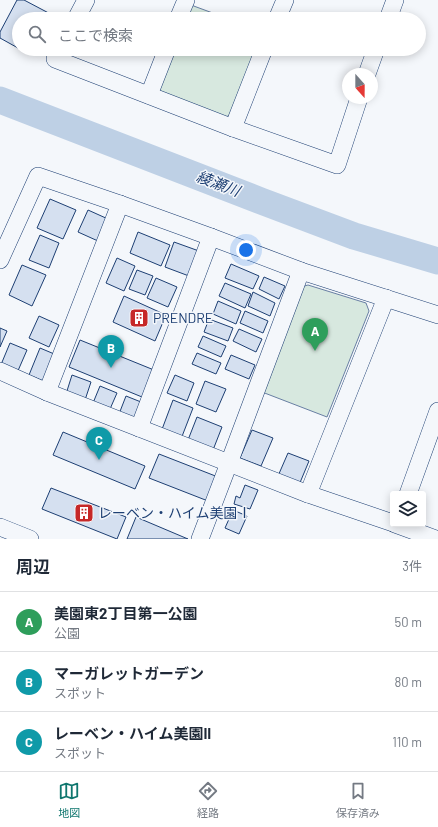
<!DOCTYPE html>
<html lang="ja">
<head>
<meta charset="utf-8">
<style>
	body { margin:0; font-family:Barlow,"Noto Sans JP",sans-serif; background:#f2f2f3; color:#1f2937 }
	.controls { position:absolute; right:12px; bottom:12px; display:grid; overflow:hidden; border-radius:4px; box-shadow:0 2px 10px #0003 }
	.controls button { width:36px; height:36px; display:grid; place-items:center; padding:0; border:0; border-bottom:1px solid #e0e1e3; background:#fff; color:#1f2937; font:20px sans-serif }
	.compass { position:absolute; left:342px; top:68px; width:36px; height:36px; border-radius:50%; background:#fff; box-shadow:0 2px 10px #0003; rotate:159deg }
	.you { position:absolute; left:246px; top:250px; width:14px; height:14px; margin:-10px; border:3px solid #fff; border-radius:50%; background:#1a73e8; box-shadow:0 0 0 6px #1a73e833 }
	.badge { display:grid; place-items:center; width:26px; height:26px; border-radius:50%; background:#0f766e; color:#fff; font-size:13px; font-weight:700 }
	.pin { position:absolute; translate:-50% -33px; filter:drop-shadow(0 1px 2px #0008) }
	.pin::after { content:''; position:absolute; top:21px; width:14px; height:12px; background:inherit; clip-path:polygon(0 0,100% 0,50% 100%) }
	.list { margin:0; padding:0; list-style:none }
	h2 { display:flex; justify-content:space-between; align-items:center; height:52px; margin:0; padding:0 16px; font-size:17px }
	h2 small { font-size:13px; font-weight:400; color:#747a83 }
	.list li { display:grid; grid-template-columns:26px 1fr auto; gap:12px; align-items:center; box-sizing:border-box; height:60px; padding:0 16px; border-top:1px solid #e0e1e3 }
	.list b { display:block; font-size:15px; white-space:nowrap }
	.list p { margin:0; font-size:13px; white-space:nowrap; color:#747a83 }
	.list em { font-size:13px; font-style:normal; color:#747a83 }
	.icon { flex:none; width:22px; height:22px; fill:none; stroke:currentColor; stroke-width:2; stroke-linecap:round; stroke-linejoin:round }
	.map { position:relative; flex:none; width:438px; height:539px; overflow:hidden }
	.search { position:absolute; background:#fff; box-shadow:0 2px 10px #0003; left:12px; right:12px; top:12px; height:44px; display:flex; align-items:center; gap:10px; box-sizing:border-box; padding:0 14px; border-radius:22px; color:#747a83; font-size:15px }
	.sheet { height:232px; background:#fff }
	nav { display:flex; justify-content:space-around; align-items:center; box-sizing:border-box; height:56px; border-top:1px solid #e0e1e3; background:#fff; font-size:11px; color:#747a83 }
	nav a { display:grid; justify-items:center; gap:2px }
	nav .on { color:#0f766e }
	.map>svg:first-child { display:block }
</style>
</head>
<body>
<div class="map">
<svg width="438" height="539" viewBox="0 0 438 539">
	<rect width="100%" height="100%" fill="#f4f7fb"/>
	<g fill="#d7e8df" stroke="#687fa3">
		<path d="M191,5L229,19H186Z"/>
		<path d="M174,49H256L230,115L224,118L163,95L159,88Z"/>
		<path d="M308,285L366,303L369,311L327,417L262,392L301,287Z"/>
	</g>
	<g fill="none" stroke-linecap="round" stroke-linejoin="round">
		<path stroke="#bed0e5" stroke-width="27" d="M0,100L261,201L354,236L438,261"/>
	</g>
	<g fill="#d5e0f0" stroke="#1d3f73">
		<path d="M17,0H24L60,19H19L18,48L0,38V32Z"/>
		<path d="M50,199L76,210L63,239L37,228Z"/>
		<path d="M88,210L108,219L98,241L78,232Z"/>
		<path d="M138,232L170,245L161,266L130,253Z"/>
		<path d="M40,235L59,243L49,268L29,260Z"/>
		<path d="M174,242L199,251L189,276L165,267Z"/>
		<path d="M117,258L135,266L124,291L106,283Z"/>
		<path d="M231,264L259,276L253,289L225,278Z"/>
		<path d="M22,265L46,275L32,306L9,295Z"/>
		<path d="M137,270L153,276L145,295L129,289Z"/>
		<path d="M264,277L285,286L279,299L259,289Z"/>
		<path d="M156,278L177,287L168,307L147,298Z"/>
		<path d="M225,283L251,294L245,308L219,296Z"/>
		<path d="M253,292L275,303L270,316L248,306Z"/>
		<path d="M124,296L166,315L155,341L113,322Z"/>
		<path d="M218,301L241,311L236,324L213,314Z"/>
		<path d="M245,311L268,321L263,333L240,323Z"/>
		<path d="M39,316L59,325L49,347L29,338Z"/>
		<path d="M209,319L233,328L228,341L204,332Z"/>
		<path d="M0,328L7,331L0,347Z"/>
		<path d="M239,329L262,339L256,352L233,341Z"/>
		<path d="M203,336L226,346L221,357L198,347Z"/>
		<path d="M80,340L154,370L142,397L69,367Z"/>
		<path d="M10,343L27,350L17,373L0,367Z"/>
		<path d="M40,348L59,356L48,383L29,375Z"/>
		<path d="M197,353L221,363L216,374L192,364Z"/>
		<path d="M231,355L255,365L249,379L225,369Z"/>
		<path d="M72,375L91,382L85,400L66,394Z"/>
		<path d="M175,375L194,383L187,401L167,393Z"/>
		<path d="M205,381L226,389L216,412L196,404Z"/>
		<path d="M100,386L117,393L110,409L93,403Z"/>
		<path d="M126,396L141,402L135,420L119,414Z"/>
		<path d="M173,400L193,408L181,439L161,432Z"/>
		<path d="M197,417L222,427L213,450L188,440Z"/>
		<path d="M252,430L273,438L261,466L240,458Z"/>
		<path d="M63,432L145,466L135,489L53,455Z"/>
		<path d="M288,453L309,461L299,485L278,476Z"/>
		<path d="M159,454L218,477L208,501L149,478Z"/>
		<path d="M245,485L258,490L250,509L234,504L236,496L240,498Z"/>
		<path d="M51,488L126,517L117,539L42,509Z"/>
		<path d="M233,510L247,516L239,534L225,528Z"/>
		<path d="M136,517L188,539H127Z"/>
	</g>
	<g fill="none" stroke-linecap="round" stroke-linejoin="round">
		<g stroke="#1d3f73" stroke-width="18">
			<g id="minor">
				<path d="M76,19L86,0"/>
				<path d="M178,19L186,0"/>
				<path d="M277,19L285,0"/>
				<path d="M388,19L395,0"/>
				<path d="M60,49L55,59L233,128L337,165L359,98"/>
				<path d="M367,74L376,49"/>
				<path d="M149,95L167,49"/>
				<path d="M233,128L264,49"/>
				<path d="M0,260L38,176L120,204L211,237L301,271L438,315"/>
				<path d="M0,371L47,392L308,494L393,523"/>
				<path d="M47,392L120,204"/>
				<path d="M139,428L211,237"/>
				<path d="M308,494L386,298"/>
				<path d="M408,494L438,411"/>
				<path d="M395,524L436,539"/>
				<path d="M0,527L30,539"/>
				<path d="M200,539L229,463L301,271"/>
			</g>
		</g>
		<use href="#minor" stroke="#f4f7fb" stroke-width="17"/>
	</g>
	<defs>
		<g id="building-square" transform="scale(1)"><rect x="-9" y="-9" width="18" height="18" rx="4" fill="#c62828" stroke="#f4f7fb"/><path d="M-4-6H4V6H1V3H-1V6H-4ZM-2.5-4.3h1.7v1.8h-1.7ZM.8-4.3h1.7v1.8H.8ZM-2.5-1h1.7V.8h-1.7ZM.8-1h1.7V.8H.8Z" fill="#fff"/></g>
	</defs>
	<g fill-rule="evenodd">
		<use href="#building-square" x="139" y="318"/>
		<use href="#building-square" x="84" y="513"/>
	</g>
	<g text-anchor="middle" stroke-width="3" stroke-linejoin="round" paint-order="stroke">
		<g font-size="14" fill="#1d3f73" stroke="#f4f7fb" text-anchor="start">
			<text x="153" y="323">PRENDRE</text>
			<text x="98" y="518">レーベン・ハイム美園Ⅰ</text>
		</g>
		<g font-size="15" font-style="italic" fill="#1d3f73" stroke="#f4f7fb">
			<text transform="translate(218 184) rotate(21)" y="5">綾瀬川</text>
		</g>
	</g>
</svg>
<div class="controls">
<button><svg class="icon" aria-label="layers" viewBox="0 0 24 24"><path d="M12 4l9 5-9 5-9-5zM3 14l9 5 9-5"/></svg></button>
</div>
<svg class="compass" viewBox="-18 -18 36 36"><path d="M0-13l5 13h-10z" fill="#e53935"/><path d="M0 13l5-13h-10z" fill="#747a83"/></svg>
<div class="you"></div>
<div class="pin badge" style="left:315px;top:351px;background:#2e9e5b">A</div>
<div class="pin badge" style="left:111px;top:368px;background:#0f9aa8">B</div>
<div class="pin badge" style="left:99px;top:460px;background:#0f9aa8">C</div>
<div class="search"><svg class="icon" aria-label="search" viewBox="0 0 24 24"><circle cx="10" cy="10" r="6"/><path d="M15 15l6 6"/></svg>ここで検索</div>
</div>
<section class="sheet">
<h2>周辺<small>3件</small></h2>
<ul class="list">
<li><span class="badge" style="background:#2e9e5b">A</span><div><b>美園東2丁目第一公園</b><p>公園</p></div><em>50 m</em></li>
<li><span class="badge" style="background:#0f9aa8">B</span><div><b>マーガレットガーデン</b><p>スポット</p></div><em>80 m</em></li>
<li><span class="badge" style="background:#0f9aa8">C</span><div><b>レーベン・ハイム美園II</b><p>スポット</p></div><em>110 m</em></li>
</ul>
</section>
<nav>
<a class="on"><svg class="icon" aria-label="map" viewBox="0 0 24 24"><path d="M3 6l6-2 6 2 6-2v14l-6 2-6-2-6 2zM9 4v14M15 6v14"/></svg>地図</a>
<a><svg class="icon" aria-label="directions" viewBox="0 0 24 24"><path d="M12 3l9 9-9 9-9-9zM9 14v-3h6M13 9l2 2-2 2"/></svg>経路</a>
<a><svg class="icon" aria-label="saved" viewBox="0 0 24 24"><path d="M7 4h10v16l-5-4-5 4z"/></svg>保存済み</a>
</nav>
</body>
</html>
